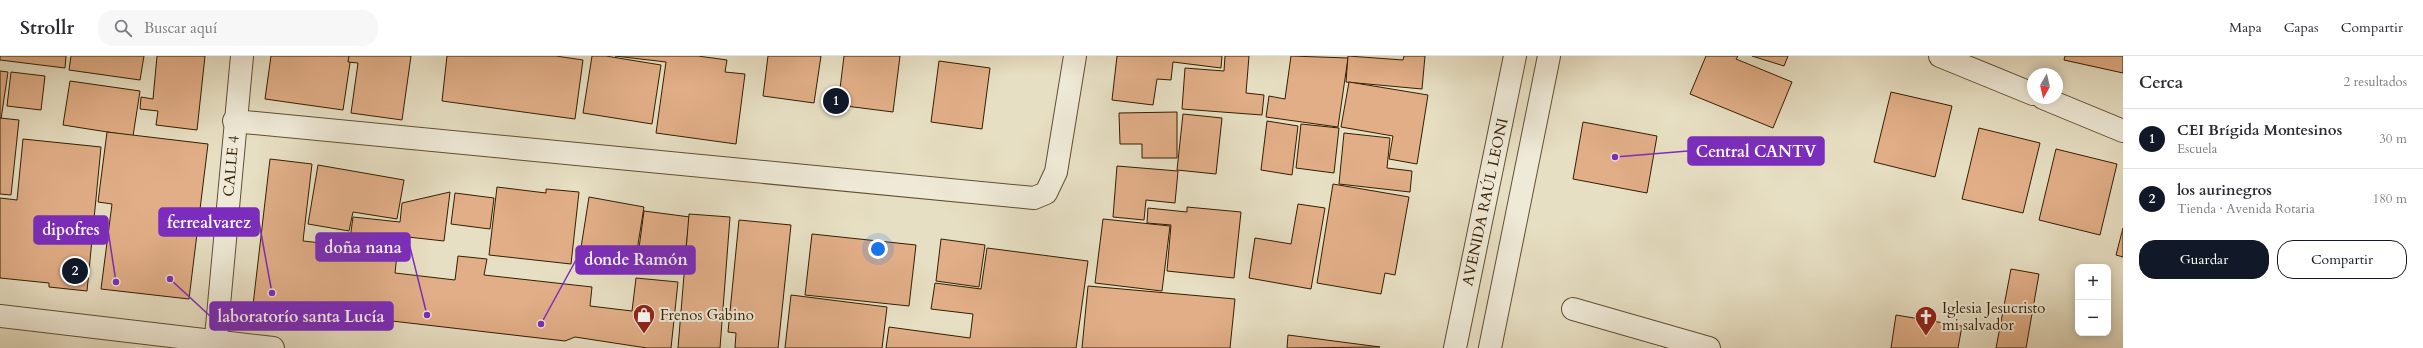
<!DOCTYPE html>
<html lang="es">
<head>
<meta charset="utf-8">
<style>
	body { margin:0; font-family:Cardo,serif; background:#f7f7f7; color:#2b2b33 }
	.controls { position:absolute; right:12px; bottom:12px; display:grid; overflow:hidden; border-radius:8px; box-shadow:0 2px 10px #0003 }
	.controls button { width:36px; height:36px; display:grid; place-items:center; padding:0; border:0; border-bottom:1px solid #e1e1e2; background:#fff; color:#2b2b33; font:20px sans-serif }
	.compass { position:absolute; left:2027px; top:12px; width:36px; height:36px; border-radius:50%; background:#fff; box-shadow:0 2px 10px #0003; rotate:188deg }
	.you { position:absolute; left:878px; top:193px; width:14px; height:14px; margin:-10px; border:3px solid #fff; border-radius:50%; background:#1a73e8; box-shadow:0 0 0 6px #1a73e833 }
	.badge { display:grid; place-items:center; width:26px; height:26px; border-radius:50%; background:#111827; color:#fff; font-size:13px; font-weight:700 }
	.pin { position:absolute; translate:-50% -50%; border:2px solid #fff; box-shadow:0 1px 4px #0006 }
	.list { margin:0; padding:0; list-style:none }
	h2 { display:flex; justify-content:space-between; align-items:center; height:52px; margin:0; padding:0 16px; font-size:17px }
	h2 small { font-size:13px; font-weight:400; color:#7c7c81 }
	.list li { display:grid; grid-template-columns:26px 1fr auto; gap:12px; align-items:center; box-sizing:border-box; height:60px; padding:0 16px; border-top:1px solid #e1e1e2 }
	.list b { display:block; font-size:15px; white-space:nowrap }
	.list p { margin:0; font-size:13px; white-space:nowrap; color:#7c7c81 }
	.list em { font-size:13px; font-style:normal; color:#7c7c81 }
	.actions { display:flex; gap:8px; padding:12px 16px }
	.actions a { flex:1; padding:9px 0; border:1px solid #111827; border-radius:16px; text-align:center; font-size:14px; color:#111827 }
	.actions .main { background:#111827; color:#fff }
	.icon { flex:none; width:22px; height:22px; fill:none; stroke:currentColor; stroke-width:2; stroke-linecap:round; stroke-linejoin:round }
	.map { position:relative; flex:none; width:2123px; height:292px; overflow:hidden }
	header { display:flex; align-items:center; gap:24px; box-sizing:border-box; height:56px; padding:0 20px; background:#fff; border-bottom:1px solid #e1e1e2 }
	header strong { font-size:19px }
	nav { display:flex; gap:22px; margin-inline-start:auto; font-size:14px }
	.search { width:280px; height:36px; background:#f7f7f7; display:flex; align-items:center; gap:10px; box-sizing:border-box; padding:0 14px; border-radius:16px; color:#7c7c81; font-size:15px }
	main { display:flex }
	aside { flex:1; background:#fff }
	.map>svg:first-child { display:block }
</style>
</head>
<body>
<header>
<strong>Strollr</strong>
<div class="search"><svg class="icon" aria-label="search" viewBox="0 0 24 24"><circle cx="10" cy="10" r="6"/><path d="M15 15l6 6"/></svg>Buscar aquí</div>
<nav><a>Mapa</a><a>Capas</a><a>Compartir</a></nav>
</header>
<main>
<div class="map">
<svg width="2123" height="292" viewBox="0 0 2123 292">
	<rect width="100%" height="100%" fill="#e7dfc3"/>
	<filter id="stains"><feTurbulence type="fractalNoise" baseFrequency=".005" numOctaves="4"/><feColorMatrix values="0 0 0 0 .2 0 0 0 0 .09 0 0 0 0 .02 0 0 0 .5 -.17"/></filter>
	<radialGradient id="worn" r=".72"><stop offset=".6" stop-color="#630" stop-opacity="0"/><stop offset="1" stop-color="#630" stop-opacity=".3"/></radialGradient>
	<g fill="#e1ae87" stroke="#331e00">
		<path d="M0,0H66L65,12L0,4Z"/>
		<path d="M71,0H144L140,24L69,14Z"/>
		<path d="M157,0H205L197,74L156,69L158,55L140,53L141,41L153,43Z"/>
		<path d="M271,0H351L343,54L265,43Z"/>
		<path d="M349,0H411L402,64L351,57L358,7L348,6Z"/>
		<path d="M447,0H556L583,4L575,63L442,45Z"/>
		<path d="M592,0H606L661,9L652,68L583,57Z"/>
		<path d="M615,0H698L727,4L725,16L745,18L736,88L656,77L666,6Z"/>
		<path d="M768,0H821L814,47L763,40Z"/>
		<path d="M844,0H900L893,56L838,49Z"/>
		<path d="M1117,0H1222L1221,12L1173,6L1171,24L1157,23L1153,49L1112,44Z"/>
		<path d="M1225,0H1249L1246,37L1264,39L1262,59L1182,53L1185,12L1224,15Z"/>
		<path d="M1291,0L1348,2L1338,71L1266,61L1269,40L1285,43Z"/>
		<path d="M1348,0L1403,4L1404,0H1425L1422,33L1346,26Z"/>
		<path d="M1706,0H1738L1736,3L1792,26L1773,72L1690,38Z"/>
		<path d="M1752,0H1788L1784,10Z"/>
		<path d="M2065,0H2123V17L2064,4Z"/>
		<path d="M939,5L990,12L982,73L931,66Z"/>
		<path d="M0,15L8,16L1,63L0,62Z"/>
		<path d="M11,16L45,20L41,54L7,50Z"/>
		<path d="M70,25L140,35L133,80L63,69Z"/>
		<path d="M1349,26L1428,39L1417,108L1389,103L1393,80L1341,71Z"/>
		<path d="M1891,36L1952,50L1935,121L1874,106Z"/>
		<path d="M1177,56V102H1142V88H1120L1119,57Z"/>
		<path d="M1183,58L1222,62L1216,118L1177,114Z"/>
		<path d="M0,62L19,64L11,139L0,138Z"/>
		<path d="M1267,65L1298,70L1292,119L1261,114Z"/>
		<path d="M1583,66L1657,80L1647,137L1573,123Z"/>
		<path d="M1301,68L1339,72L1334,117L1296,112Z"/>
		<path d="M1979,72L2040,87L2023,157L1962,143Z"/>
		<path d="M107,76L208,88L189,243L101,233L112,148L98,146Z"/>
		<path d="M1344,77L1390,82L1387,112L1412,115L1410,136L1339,128Z"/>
		<path d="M23,83L101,91L87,235L49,231V227L0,222V142L17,144Z"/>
		<path d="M2056,93L2117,108L2100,179L2039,164Z"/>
		<path d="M270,103L312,108L303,185L332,188L335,201L348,198L353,161L400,166L402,147L450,136L444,185L399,180L395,217L455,224L458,200L487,203L484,219L592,231L590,250L632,255L636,222L678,226L671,292H647L575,281L565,285L253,249Z"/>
		<path d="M318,109L404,124L397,163L353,156L349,175L308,168Z"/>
		<path d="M1117,110L1178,115L1175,147L1146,144L1144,164L1113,161Z"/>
		<path d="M1333,128L1409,141L1395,219L1385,217L1381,238L1317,227Z"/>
		<path d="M497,131L546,137V133L579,136L571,208L489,199Z"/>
		<path d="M455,137L494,142L490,173L451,168Z"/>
		<path d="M589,141L644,151L635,207L580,198Z"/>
		<path d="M1298,148L1325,152L1311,233L1249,222L1255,182L1291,188Z"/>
		<path d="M1187,151L1241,156L1234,222L1167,215L1171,169L1147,167L1148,152L1187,156Z"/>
		<path d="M644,155L690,161L685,198L639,192Z"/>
		<path d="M689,158L730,161L720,292H678Z"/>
		<path d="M1103,163L1170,170L1162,235L1095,227Z"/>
		<path d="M739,164L791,169L778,292H735L736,277L728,276Z"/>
		<path d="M2123,172V201L2116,199Z"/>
		<path d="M812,178L916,189L909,250L805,239Z"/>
		<path d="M941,183L985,189L979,231L936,225Z"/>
		<path d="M987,192L1088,205L1076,292H886L889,271L970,282L973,258L931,253L935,227L981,233Z"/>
		<path d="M2011,213L2039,218L2026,292H1996Z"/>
		<path d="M1088,230L1235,243L1230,292H1082Z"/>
		<path d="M791,239L887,251L882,292H785Z"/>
		<path d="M1896,259L1962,270L1958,292H1891Z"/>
		<path d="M1288,279L1380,291L1287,292Z"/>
	</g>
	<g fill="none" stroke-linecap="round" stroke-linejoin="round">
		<g stroke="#604e31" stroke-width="24">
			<g id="minor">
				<path d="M1940,0L2033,38"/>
				<path d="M2043,42L2123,75"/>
				<path d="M234,65L1034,142L1046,137L1056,116L1075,0"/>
				<path d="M1573,253L1709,292"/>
				<path d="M0,260L273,292"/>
				<path d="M215,292L242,0"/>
				<path d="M1455,292L1515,0"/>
				<path d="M1490,292L1549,0"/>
			</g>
		</g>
		<use href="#minor" stroke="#efead8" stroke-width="22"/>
	</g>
	<defs>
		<g id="shop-pin" transform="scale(1.15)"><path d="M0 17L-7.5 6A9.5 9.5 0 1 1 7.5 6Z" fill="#8f2418" stroke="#efead8"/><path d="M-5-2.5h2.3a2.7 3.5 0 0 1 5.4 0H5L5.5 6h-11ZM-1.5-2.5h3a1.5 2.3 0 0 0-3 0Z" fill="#fff"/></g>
		<g id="church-pin" transform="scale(1.15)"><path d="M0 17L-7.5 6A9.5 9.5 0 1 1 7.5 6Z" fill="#8f2418" stroke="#efead8"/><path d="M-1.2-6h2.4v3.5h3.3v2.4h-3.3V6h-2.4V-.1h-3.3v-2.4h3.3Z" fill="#fff"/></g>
	</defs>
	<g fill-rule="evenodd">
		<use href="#shop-pin" x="644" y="259"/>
		<use href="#church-pin" x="1926" y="261"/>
	</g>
	<g text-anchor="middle" stroke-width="4" stroke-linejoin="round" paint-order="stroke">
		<g font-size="15" fill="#331e00" stroke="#efead8">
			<text transform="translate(231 110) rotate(-85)" y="5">CALLE 4</text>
			<text transform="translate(1485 146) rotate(-78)" y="5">AVENIDA RAÚL LEONI</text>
		</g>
		<g font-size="15" fill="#331e00" stroke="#efead8" text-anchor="start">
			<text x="1942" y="257">Iglesia Jesucristo<tspan x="1942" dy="17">mi salvador</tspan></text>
			<text x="660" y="264">Frenos Gabino</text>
		</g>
	</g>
	<path fill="none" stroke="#7b2cbf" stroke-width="1.5" d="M1615 101L1688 95M272 237L259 166M116 226L108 174M427 259L410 191M541 268L576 204M170 223L210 260"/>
	<g fill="#7b2cbf" stroke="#efead8" stroke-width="1.5">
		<circle cx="1615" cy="101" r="4"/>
		<circle cx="272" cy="237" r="4"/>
		<circle cx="116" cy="226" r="4"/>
		<circle cx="427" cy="259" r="4"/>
		<circle cx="541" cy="268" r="4"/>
		<circle cx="170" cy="223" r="4"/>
	</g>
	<g fill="#7b2cbf" stroke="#7b2cbf" stroke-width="1.5">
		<rect x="1688" y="81" width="136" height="28" rx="4"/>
		<rect x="159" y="152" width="100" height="28" rx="4"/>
		<rect x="34" y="160" width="74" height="28" rx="4"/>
		<rect x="316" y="177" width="94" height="28" rx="4"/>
		<rect x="576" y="190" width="119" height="28" rx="4"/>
		<rect x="210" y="246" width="183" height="28" rx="4"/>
	</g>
	<g font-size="16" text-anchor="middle" font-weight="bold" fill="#fff">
		<text x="1756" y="101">Central CANTV</text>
		<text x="209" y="172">ferrealvarez</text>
		<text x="71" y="179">dipofres</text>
		<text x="363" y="197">doña nana</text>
		<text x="636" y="209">donde Ramón</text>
		<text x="301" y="266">laboratorío santa Lucía</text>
	</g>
	<rect width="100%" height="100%" filter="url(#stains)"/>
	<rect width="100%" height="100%" fill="url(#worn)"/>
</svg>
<div class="controls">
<button>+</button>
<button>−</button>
</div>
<svg class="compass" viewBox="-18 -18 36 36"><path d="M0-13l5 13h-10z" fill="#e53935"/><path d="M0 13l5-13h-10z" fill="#7c7c81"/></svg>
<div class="you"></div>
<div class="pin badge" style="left:836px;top:45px">1</div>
<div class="pin badge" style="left:75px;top:215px">2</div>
</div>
<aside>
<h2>Cerca<small>2 resultados</small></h2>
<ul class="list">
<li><span class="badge">1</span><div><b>CEI Brígida Montesinos</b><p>Escuela</p></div><em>30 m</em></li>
<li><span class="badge">2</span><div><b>los aurinegros</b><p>Tienda · Avenida Rotaria</p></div><em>180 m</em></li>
</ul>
<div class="actions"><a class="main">Guardar</a><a>Compartir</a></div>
</aside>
</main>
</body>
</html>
